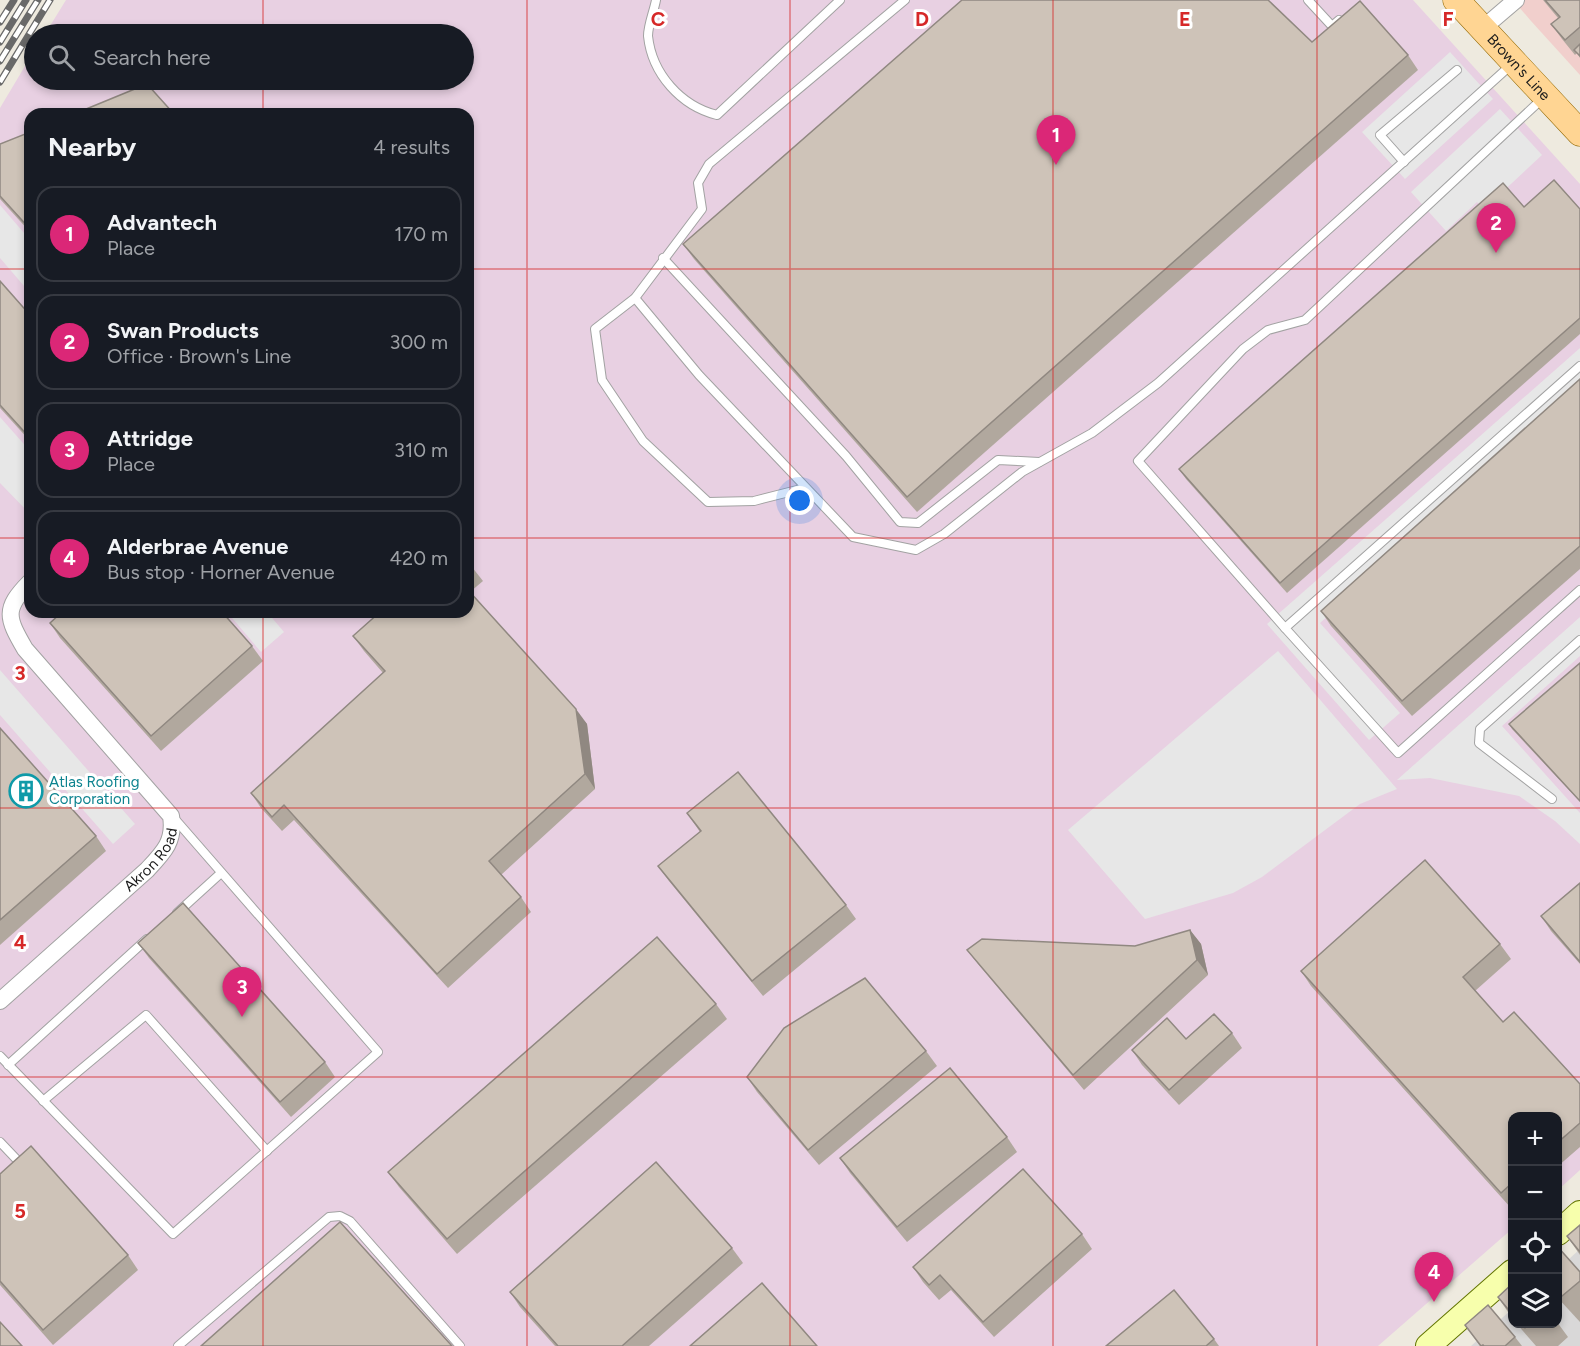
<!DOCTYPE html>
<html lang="en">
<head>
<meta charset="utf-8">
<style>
	body { margin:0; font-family:Figtree,sans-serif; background:#242831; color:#f1f3f6 }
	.controls { position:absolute; right:18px; bottom:18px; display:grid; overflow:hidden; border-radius:12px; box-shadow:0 3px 9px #0003 }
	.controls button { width:54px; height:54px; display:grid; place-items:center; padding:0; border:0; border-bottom:2px solid #363941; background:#171b24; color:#f1f3f6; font:30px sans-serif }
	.you { position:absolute; left:800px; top:501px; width:21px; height:21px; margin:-15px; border:4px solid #fff; border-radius:50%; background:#1a73e8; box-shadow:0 0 0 9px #1a73e833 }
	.badge { display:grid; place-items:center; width:39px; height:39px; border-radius:50%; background:#db2777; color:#fff; font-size:20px; font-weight:700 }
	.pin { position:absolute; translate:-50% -50px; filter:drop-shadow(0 2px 3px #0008) }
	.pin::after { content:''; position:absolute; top:32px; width:21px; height:18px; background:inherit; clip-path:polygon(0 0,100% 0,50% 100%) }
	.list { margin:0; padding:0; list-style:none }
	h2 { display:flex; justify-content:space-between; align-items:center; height:78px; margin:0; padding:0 24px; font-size:26px }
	h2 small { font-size:20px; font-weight:400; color:#9ea1a6 }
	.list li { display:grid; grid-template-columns:39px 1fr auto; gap:18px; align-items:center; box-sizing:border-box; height:96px; margin:0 12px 12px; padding:0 12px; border:2px solid #363941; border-radius:18px }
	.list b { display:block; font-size:22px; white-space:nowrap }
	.list p { margin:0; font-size:20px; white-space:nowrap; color:#9ea1a6 }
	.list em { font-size:20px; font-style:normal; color:#9ea1a6 }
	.icon { flex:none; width:33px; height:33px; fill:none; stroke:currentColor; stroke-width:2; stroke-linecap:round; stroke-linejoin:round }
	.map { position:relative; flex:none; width:1580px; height:1346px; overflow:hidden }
	.search { position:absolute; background:#171b24; box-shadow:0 3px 9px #0003; left:24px; top:24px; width:450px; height:66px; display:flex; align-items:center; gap:15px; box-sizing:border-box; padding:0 21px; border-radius:33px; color:#9ea1a6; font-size:22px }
	.panel { position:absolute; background:#171b24; box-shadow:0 3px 9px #0003; left:24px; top:108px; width:450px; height:510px; border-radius:18px }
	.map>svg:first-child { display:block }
</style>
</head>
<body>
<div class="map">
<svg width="1580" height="1346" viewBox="0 0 1580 1346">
	<rect width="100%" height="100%" fill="#eeeadf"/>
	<path fill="#d9d8d8" d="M1580,1249V1346H1471L1512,1309V1324H1558V1269Z"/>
	<path fill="#f1cfcc" d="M1513,0H1580V75L1531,21Z"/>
	<path fill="#e8d0e2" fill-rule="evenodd" d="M66,0H1413L1580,184V1170L1558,1190V1116H1512V1229L1378,1346H0V108L34,51V80H464V34H45ZM30,114H468V612H30Z"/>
	<g fill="#e7e7e7">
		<path d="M1450,52L1493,99L1405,179L1362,132Z"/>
		<path d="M1500,109L1542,155L1484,209L1477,202L1446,231L1411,192Z"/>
		<path d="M0,205L30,240V293L0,258Z"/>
		<path d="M1580,348V393L1320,623L1400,713L1369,740L1267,624Z"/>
		<path d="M0,417L30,451V514L0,483Z"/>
		<path d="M227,612H267L284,632L261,652Z"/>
		<path d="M1580,617V656L1502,726L1580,813V844L1555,821L1519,796L1430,778L1397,780Z"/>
		<path d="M1278,651L1397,789L1360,804L1262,877L1233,893L1145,919L1068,830Z"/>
		<path d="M0,670L135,824L113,844L0,715Z"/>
	</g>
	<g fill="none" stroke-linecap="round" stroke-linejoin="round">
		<g stroke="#a2a2a2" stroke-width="10">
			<g id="lane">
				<path d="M656,0C654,11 648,25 648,36C652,74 681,106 717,115L840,0"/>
				<path d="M1308,0L1332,26L1339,20"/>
				<path d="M1404,162L1380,135L1457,70"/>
				<path d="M663,258L846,456L900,522L918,523L998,460L1039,462"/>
				<path d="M635,298L699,375L853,537L916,550L944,534L1022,472L1092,433L1158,383L1511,65"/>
				<path d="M1580,366L1285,628L1398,753L1580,590"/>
				<path d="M805,488L754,501L708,502L643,441L602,380L595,329L635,298L702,209L698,183L709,164L905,0"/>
				<path d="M1285,628L1138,461L1243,349L1268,330L1305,320L1543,98"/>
				<path d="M1552,799L1479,743L1480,729L1580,640"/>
				<path d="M177,913L221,873"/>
				<path d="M0,1056L173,1234L378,1052L174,818"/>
				<path d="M8,1065L147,939"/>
				<path d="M43,1101L146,1015L267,1151"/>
				<path d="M0,1142L20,1163"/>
				<path d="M178,1346L329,1217L340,1216L350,1221L460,1346"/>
			</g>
		</g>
		<g stroke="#a2a2a2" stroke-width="18">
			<g id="street">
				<path d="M1482,29L1516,0"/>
				<path id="s1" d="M0,1001L147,870C164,852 175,841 171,816L25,649C7,618 3,609 30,582"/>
			</g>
		</g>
		<g stroke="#627400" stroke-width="26">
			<g id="secondary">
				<path d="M1558,1233L1580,1213"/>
				<path d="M1428,1346L1512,1272"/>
			</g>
		</g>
		<g stroke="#926800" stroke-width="27">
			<g id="primary">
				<path id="s2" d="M1456,0L1580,133"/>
			</g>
		</g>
		<use href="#lane" stroke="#fff" stroke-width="8"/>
		<use href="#street" stroke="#fff" stroke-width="16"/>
		<use href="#secondary" stroke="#f7ffac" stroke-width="24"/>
		<use href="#primary" stroke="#ffd593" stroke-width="26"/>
		<g stroke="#696969" stroke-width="7">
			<g id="rail">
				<path d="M0,22L14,0"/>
				<path d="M0,42L26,0"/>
				<path d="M0,61L38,0"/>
				<path d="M0,82L50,0"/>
			</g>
		</g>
		<use href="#rail" stroke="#fff" stroke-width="4.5" stroke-dasharray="14" stroke-linecap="butt"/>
	</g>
	<g fill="#b1a89e">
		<path d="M1543,0H1580V58L1577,53L1575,55L1562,39L1551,24L1558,18Z"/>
		<path d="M1312,42L1408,55L1418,70L917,512L694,259L683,244Z"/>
		<path d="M30,132V232L0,199V144Z"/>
		<path d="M1524,207L1580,209V334L1287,593L1186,479L1179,469Z"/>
		<path d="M0,281L30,315V441L0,408Z"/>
		<path d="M1580,379V569L1412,716L1331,626L1321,611Z"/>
		<path d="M468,562L483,581L470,592L587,724L595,789L501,875L521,897L531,912L448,988L294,820L282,831L261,808L251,793L383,673L364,651L353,636L468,612Z"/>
		<path d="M50,623L252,646L263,661L161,751L60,638Z"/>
		<path d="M1580,663V802L1512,729L1509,724Z"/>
		<path d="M0,728L96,836L106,851L0,945Z"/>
		<path d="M687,813L846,905L856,919L763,996L669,881L658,866L700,832Z"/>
		<path d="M1580,883V964L1551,931L1541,916Z"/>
		<path d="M1190,930L1201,944L1208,975L1084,1090L978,964L967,950L1135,946Z"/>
		<path d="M138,943L325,1062L335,1077L291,1117L149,958Z"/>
		<path d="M1500,944L1511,959L1475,991L1503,1022L1580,1084V1147L1557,1167V1116H1512V1207L1511,1208L1311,986L1301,971Z"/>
		<path d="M716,1004L727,1019L457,1254L399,1187L388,1172Z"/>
		<path d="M1232,1033L1242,1048L1179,1105L1142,1065L1132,1050L1186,1039Z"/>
		<path d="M926,1051L937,1066L819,1165L757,1092L747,1077Z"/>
		<path d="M1007,1137L1017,1152L907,1242L850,1173L840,1158Z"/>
		<path d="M0,1174L128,1255L138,1270L53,1345L0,1285Z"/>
		<path d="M1580,1225V1255L1567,1236Z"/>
		<path d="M1082,1234L1092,1249L994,1337L951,1290L939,1300L923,1282L913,1267Z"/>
		<path d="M1557,1246L1580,1272V1322L1557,1297Z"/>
		<path d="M732,1248L743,1263L649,1346H555L520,1307L510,1292Z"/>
		<path d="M1512,1284V1318L1498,1297Z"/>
		<path d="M1557,1322L1568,1337L1558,1346H1536L1516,1323H1557Z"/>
		<path d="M1465,1325L1515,1337L1522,1346H1480Z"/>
		<path d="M1214,1339L1219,1346H1106Z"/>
	</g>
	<g fill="#908881">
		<path d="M576,709L587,724L595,789L585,774Z"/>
		<path d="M1190,930L1201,944L1208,975L1197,960Z"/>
	</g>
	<g fill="#cec3b8" stroke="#908881" stroke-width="1.5">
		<path d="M962,0H1268L1312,42L1360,1L1408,55L907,497L683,244Z"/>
		<path d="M1545,0H1580V27L1565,40L1551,24L1560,17Z"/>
		<path d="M1580,44V56L1574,50Z"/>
		<path d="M147,84L174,114H74Z"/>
		<path d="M30,132V229L0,196V144Z"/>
		<path d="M1554,180L1580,209V318L1280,583L1179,469L1503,183L1524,207Z"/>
		<path d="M0,281L30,315V438L0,405Z"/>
		<path d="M1580,379V546L1402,701L1321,611Z"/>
		<path d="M468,562L472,566L468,570Z"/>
		<path d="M468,590L576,709L585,774L489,861L521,897L437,974L284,805L272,817L251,793L385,671L353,636L380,612H468Z"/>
		<path d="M62,612H222L252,646L151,736L50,623Z"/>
		<path d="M1580,663V801L1509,724Z"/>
		<path d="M0,728L96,836L0,920Z"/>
		<path d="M738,772L846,905L752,981L658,866L701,831L687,813Z"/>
		<path d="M1425,860L1500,944L1463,977L1503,1022L1514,1012L1580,1084V1123L1557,1143V1116H1512V1183L1501,1193L1301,971Z"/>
		<path d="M1580,883V962L1541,916Z"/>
		<path d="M183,903L325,1062L280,1102L138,943Z"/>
		<path d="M1190,930L1197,960L1073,1075L967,950L982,939L1135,946Z"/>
		<path d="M657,937L716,1004L447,1239L388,1172Z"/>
		<path d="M865,978L926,1051L808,1150L747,1077L784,1028Z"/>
		<path d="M1214,1014L1232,1033L1169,1090L1132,1050L1167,1018L1186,1039Z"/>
		<path d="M950,1068L1007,1137L897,1227L840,1158Z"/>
		<path d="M31,1146L128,1255L43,1330L0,1281V1174Z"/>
		<path d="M656,1162L732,1248L622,1346H558L510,1292Z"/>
		<path d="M1023,1169L1082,1234L983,1322L940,1275L929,1285L913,1267Z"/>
		<path d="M340,1222L452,1346H201Z"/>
		<path d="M1580,1225V1252L1567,1236Z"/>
		<path d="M1557,1246L1580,1272V1281L1562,1296L1557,1291Z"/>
		<path d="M762,1283L817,1346H690Z"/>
		<path d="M1512,1284V1314L1498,1297Z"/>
		<path d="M1174,1290L1214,1339L1206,1346H1106Z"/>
		<path d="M1488,1305L1515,1337L1505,1346H1484L1483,1345L1481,1346L1465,1325Z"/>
		<path d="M0,1322L22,1346H0Z"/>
		<path d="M1521,1323H1530L1525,1328Z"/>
	</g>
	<path fill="none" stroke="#d62828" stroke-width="1.5" stroke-opacity="0.55" d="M263,0V34M527,0V1346M790,0V1346M1053,0V1346M1317,0V1346M263,80V114M0,269H30M468,269H1580M0,538H30M468,538H1580M263,612V1346M0,808H1580M0,1077H1580"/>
	<defs>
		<g id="building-ring" transform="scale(1.725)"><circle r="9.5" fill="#fff" stroke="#0f9aa8" stroke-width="1.5"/><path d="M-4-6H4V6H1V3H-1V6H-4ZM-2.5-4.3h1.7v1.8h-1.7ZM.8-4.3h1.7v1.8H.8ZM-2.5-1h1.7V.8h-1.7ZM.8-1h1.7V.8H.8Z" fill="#0f9aa8"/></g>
	</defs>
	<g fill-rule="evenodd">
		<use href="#building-ring" x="26" y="791"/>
	</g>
	<g text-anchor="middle" stroke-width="6" stroke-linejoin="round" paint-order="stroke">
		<g font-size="15" fill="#1b1b1b" stroke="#fff">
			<text dy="5" stroke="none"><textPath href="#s2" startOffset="92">Brown's Line</textPath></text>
			<text dy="5" stroke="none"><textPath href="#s1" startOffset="208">Akron Road</textPath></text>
		</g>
		<g font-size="15" fill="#0d838f" stroke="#fff" text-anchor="start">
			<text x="49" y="787">Atlas Roofing<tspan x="49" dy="17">Corporation</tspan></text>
		</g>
	</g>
	<g font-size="20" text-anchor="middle" font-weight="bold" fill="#d62828" stroke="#fff" stroke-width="6" stroke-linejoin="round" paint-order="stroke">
		<text x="658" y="26">C</text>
		<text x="922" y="26">D</text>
		<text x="1185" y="26">E</text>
		<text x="1448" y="26">F</text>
		<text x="20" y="680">3</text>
		<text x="20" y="949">4</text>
		<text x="20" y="1218">5</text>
	</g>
</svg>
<div class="controls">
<button>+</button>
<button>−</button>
<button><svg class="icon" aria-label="locate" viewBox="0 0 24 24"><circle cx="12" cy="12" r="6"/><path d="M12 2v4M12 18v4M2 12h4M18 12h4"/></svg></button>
<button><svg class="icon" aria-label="layers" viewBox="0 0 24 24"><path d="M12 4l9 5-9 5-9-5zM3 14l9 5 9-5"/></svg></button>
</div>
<div class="you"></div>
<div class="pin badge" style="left:1056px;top:165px">1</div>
<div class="pin badge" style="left:1496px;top:253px">2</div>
<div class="pin badge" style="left:242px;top:1017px">3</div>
<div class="pin badge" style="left:1434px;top:1302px">4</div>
<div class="search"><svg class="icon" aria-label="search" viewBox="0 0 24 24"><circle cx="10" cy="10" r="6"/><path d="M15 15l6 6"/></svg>Search here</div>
<section class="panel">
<h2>Nearby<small>4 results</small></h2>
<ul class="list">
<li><span class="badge">1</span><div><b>Advantech</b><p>Place</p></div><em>170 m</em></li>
<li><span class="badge">2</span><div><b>Swan Products</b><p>Office · Brown's Line</p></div><em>300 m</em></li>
<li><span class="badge">3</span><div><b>Attridge</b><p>Place</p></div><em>310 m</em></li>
<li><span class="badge">4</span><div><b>Alderbrae Avenue</b><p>Bus stop · Horner Avenue</p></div><em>420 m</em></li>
</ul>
</section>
</div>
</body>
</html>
